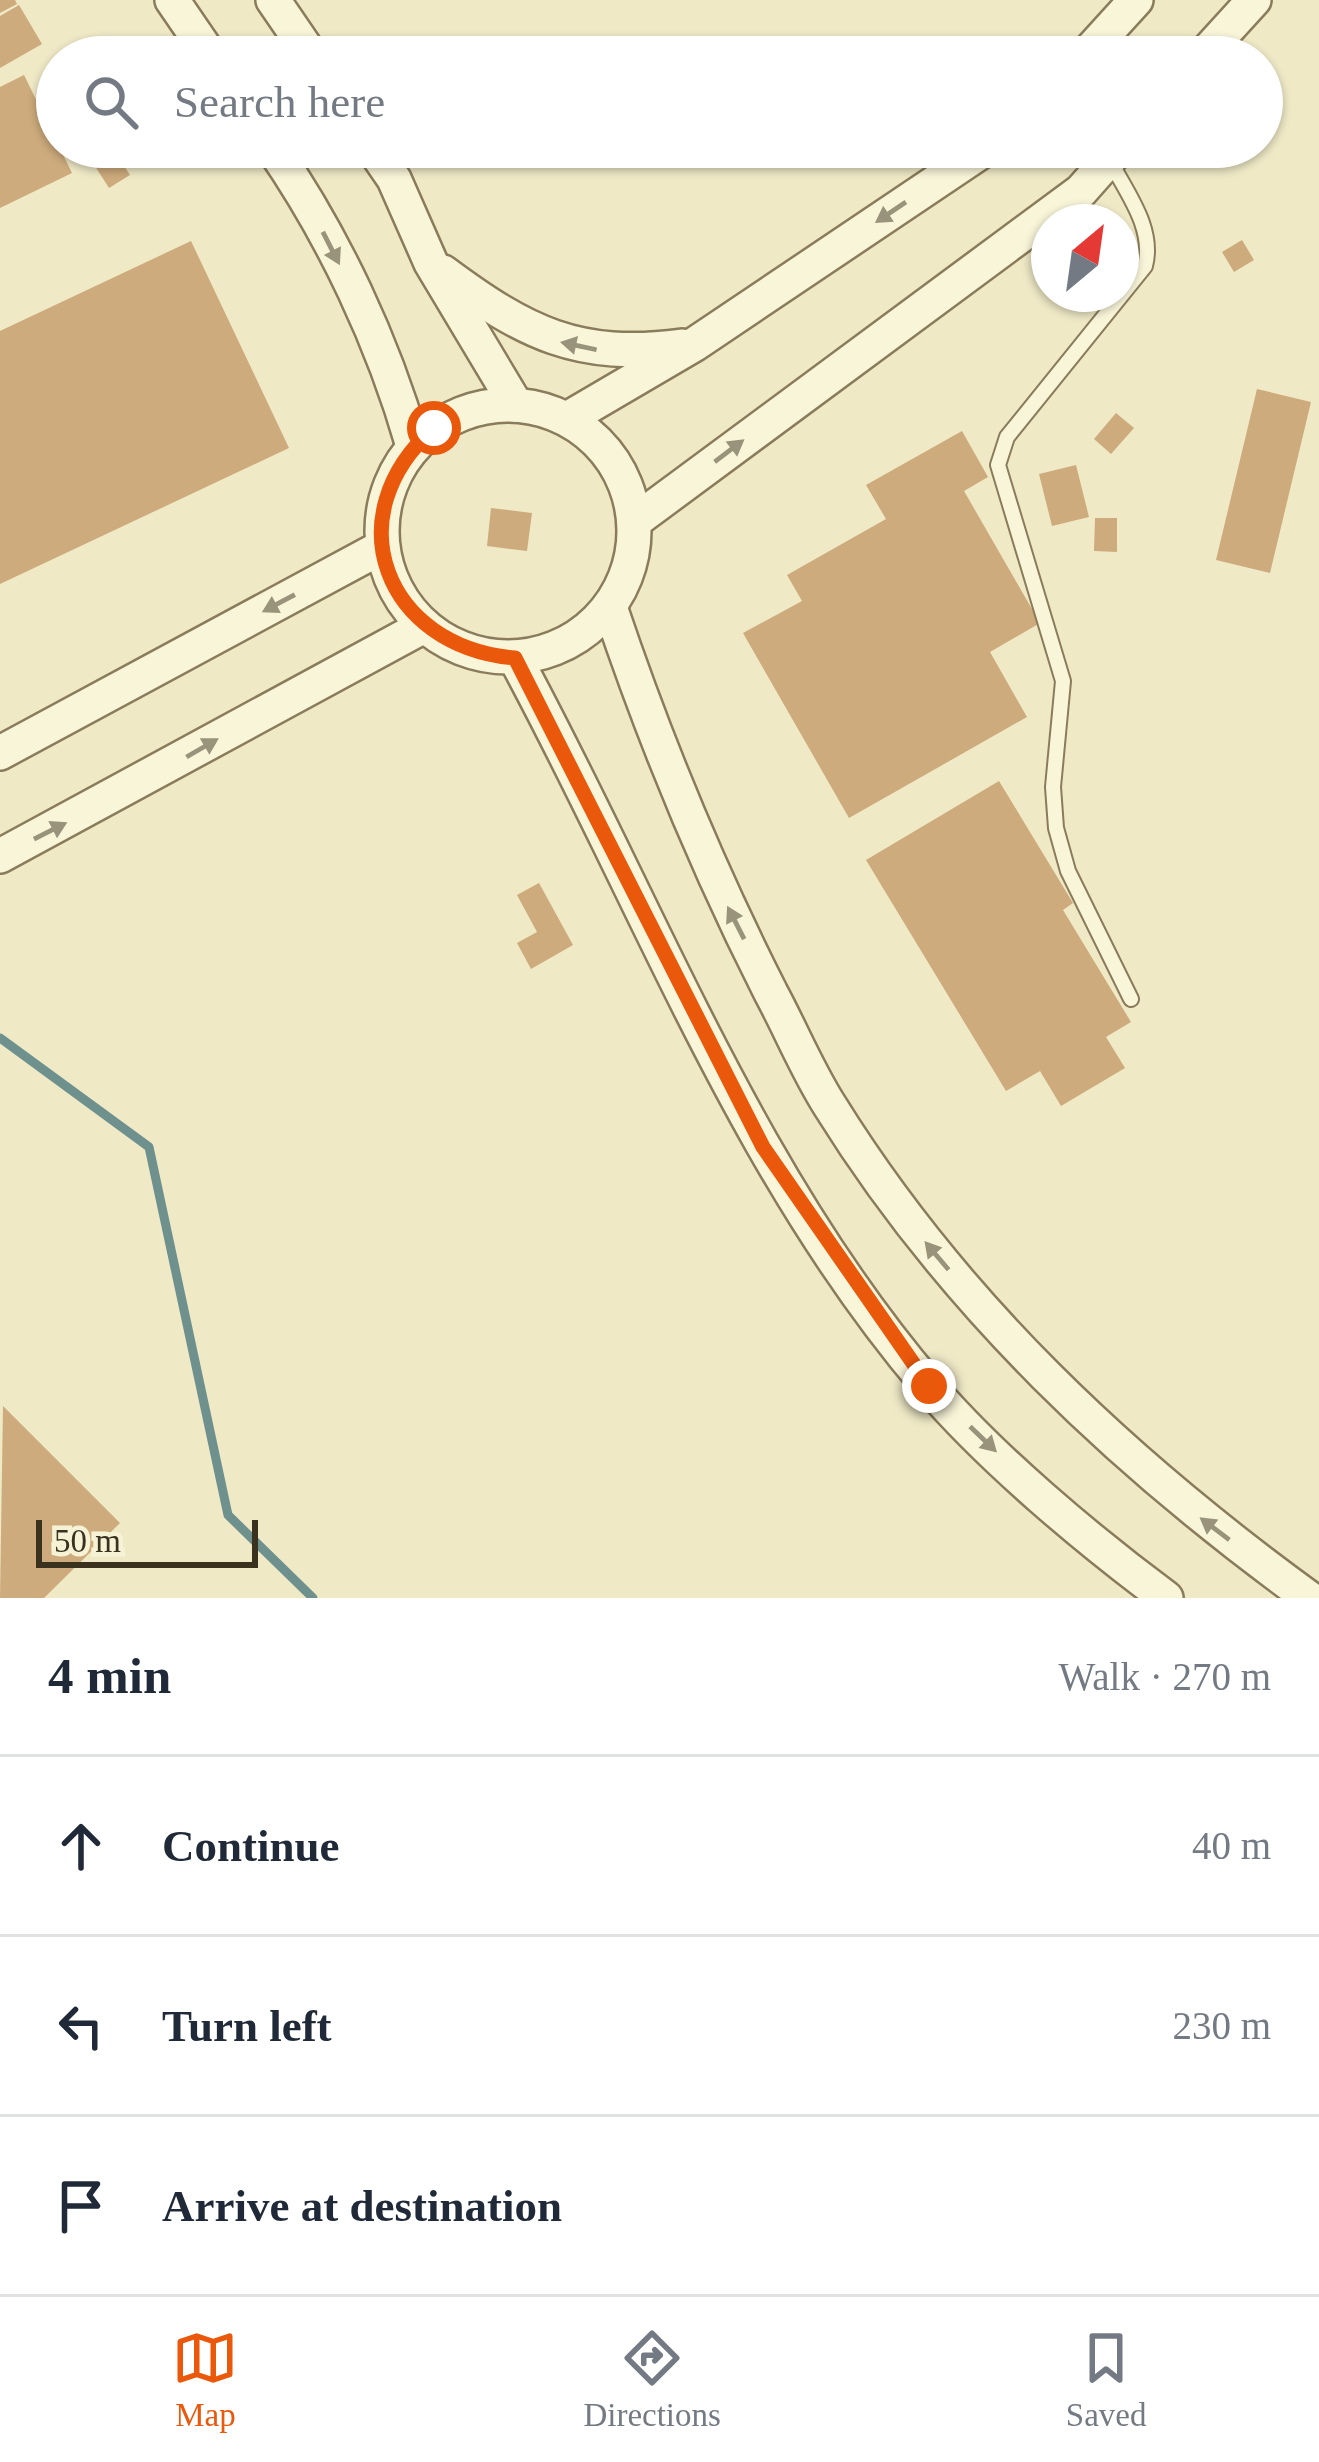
<!DOCTYPE html>
<html lang="en">
<head>
<meta charset="utf-8">
<style>
	body { margin:0; font-family:"Times New Roman",serif; background:#f6f6f7; color:#1f2937 }
	.compass { position:absolute; left:1031px; top:204px; width:108px; height:108px; border-radius:50%; background:#fff; box-shadow:0 3px 9px #0004; rotate:29deg }
	.scale { position:absolute; left:36px; bottom:30px; width:222px; box-sizing:border-box; padding-left:12px; border:6px solid #3a311f; border-top:0; font-size:33px; line-height:42px; white-space:nowrap; color:#3a311f; -webkit-text-stroke:9px #f6f2d6; paint-order:stroke }
	.stop { position:absolute; width:36px; height:36px; margin:-27px; border:9px solid #ea580c; border-radius:50%; background:#fff }
	.stop.end { background:#ea580c; border-color:#fff; box-shadow:0 3px 12px #0008 }
	.list { margin:0; padding:0; list-style:none }
	h2 { display:flex; justify-content:space-between; align-items:center; height:156px; margin:0; padding:0 48px; font-size:51px }
	h2 small { font-size:39px; font-weight:400; color:#747a83 }
	.list li { display:grid; grid-template-columns:78px 1fr auto; gap:36px; align-items:center; box-sizing:border-box; height:180px; padding:0 48px; border-top:3px solid #e0e1e3 }
	.list b { display:block; font-size:45px; white-space:nowrap }
	.list em { font-size:39px; font-style:normal; color:#747a83 }
	.icon { flex:none; width:66px; height:66px; fill:none; stroke:currentColor; stroke-width:2; stroke-linecap:round; stroke-linejoin:round }
	.map { position:relative; flex:none; width:1319px; height:1598px; overflow:hidden }
	.search { position:absolute; background:#fff; box-shadow:0 3px 9px #0004; left:36px; right:36px; top:36px; height:132px; display:flex; align-items:center; gap:30px; box-sizing:border-box; padding:0 42px; border-radius:66px; color:#747a83; font-size:45px }
	.sheet { height:696px; background:#fff }
	nav { display:flex; justify-content:space-around; align-items:center; box-sizing:border-box; height:168px; border-top:3px solid #e0e1e3; background:#fff; font-size:33px; color:#747a83 }
	nav a { display:grid; justify-items:center; gap:6px }
	nav .on { color:#ea580c }
	.map>svg:first-child { display:block }
</style>
</head>
<body>
<div class="map">
<svg width="1319" height="1598" viewBox="0 0 1319 1598">
	<rect width="100%" height="100%" fill="#efe9c6"/>
	<g fill="none" stroke-linecap="round" stroke-linejoin="round">
		<path stroke="#6e918e" stroke-width="9" d="M0,1038L149,1147L228,1515L313,1598"/>
	</g>
	<g fill="#cdab7c">
		<path d="M0,0H15L17,4L0,13Z"/>
		<path d="M19,5L42,44L0,68V16Z"/>
		<path d="M24,75L72,173L0,208V87Z"/>
		<path d="M145,147H168L173,156L151,168L141,150Z"/>
		<path d="M114,150L130,175L109,188L93,163Z"/>
		<path d="M1242,240L1254,260L1234,272L1222,252Z"/>
		<path d="M191,241L289,448L0,584V331Z"/>
		<path d="M1257,389L1311,402L1270,573L1216,560Z"/>
		<path d="M1116,413L1134,428L1111,454L1094,439Z"/>
		<path d="M962,431L988,477L964,491L1040,623L990,652L1027,717L849,818L743,633L802,601L787,575L886,519L866,485Z"/>
		<path d="M1076,465L1089,517L1052,526L1039,474Z"/>
		<path d="M491,508L532,513L527,551L487,546Z"/>
		<path d="M1095,518H1117V552L1094,551Z"/>
		<path d="M999,781L1073,903L1063,910L1131,1022L1106,1037L1125,1068L1061,1106L1040,1071L1006,1091L866,860Z"/>
		<path d="M539,883L573,945L531,969L517,943L537,932L517,895Z"/>
		<path d="M3,1406L120,1523L44,1598H0Z"/>
	</g>
	<g fill="none" stroke-linecap="round" stroke-linejoin="round">
		<g stroke="#8a7c5b" stroke-width="18">
			<path id="service" d="M1109,159C1126,192 1155,228 1145,266L1007,437L998,465L1063,681L1053,787L1056,828L1068,871L1131,999"/>
		</g>
		<g stroke="#8a7c5b" stroke-width="38">
			<g id="tertiary">
				<path d="M172,0L211,57"/>
				<path d="M273,0L312,57"/>
				<path d="M1084,57L1136,0"/>
				<path d="M1202,57L1254,0"/>
				<path d="M272,147C334,237 383,341 413,446"/>
				<path d="M372,147L394,179L431,263L516,405"/>
				<path d="M443,272C525,333 578,360 682,346"/>
				<circle cx="508" cy="531" r="126"/>
				<path d="M567,419L695,344L988,147"/>
				<path d="M635,521L1081,191L1120,147"/>
				<path d="M610,607C655,741 707,867 771,993C791,1030 807,1070 830,1106C953,1304 1122,1462 1309,1598"/>
				<path d="M515,658C648,903 745,1171 928,1385C991,1459 1088,1540 1166,1598"/>
				<path d="M0,753L382,547"/>
				<path d="M0,856L424,626"/>
			</g>
		</g>
		<use href="#service" stroke="#f9f5d9" stroke-width="14"/>
		<use href="#tertiary" stroke="#f9f5d9" stroke-width="33"/>
	</g>
	<defs><path id="oneway-solid" d="M-6-.8H1V-3.2L6.5 0L1 3.2V.8H-6Z" transform="scale(3)"/></defs>
	<g fill="#9a937c">
		<use href="#oneway-solid" transform="translate(891 212) rotate(146)"/>
		<use href="#oneway-solid" transform="translate(331 248) rotate(63)"/>
		<use href="#oneway-solid" transform="translate(579 346) rotate(-168)"/>
		<use href="#oneway-solid" transform="translate(729 451) rotate(-37)"/>
		<use href="#oneway-solid" transform="translate(279 603) rotate(152)"/>
		<use href="#oneway-solid" transform="translate(202 748) rotate(-30)"/>
		<use href="#oneway-solid" transform="translate(50 831) rotate(-27)"/>
		<use href="#oneway-solid" transform="translate(736 923) rotate(-117)"/>
		<use href="#oneway-solid" transform="translate(937 1256) rotate(-130)"/>
		<use href="#oneway-solid" transform="translate(983 1439) rotate(44)"/>
		<use href="#oneway-solid" transform="translate(1215 1529) rotate(-143)"/>
	</g>
	<g fill="none" stroke-linecap="round" stroke-linejoin="round">
		<path stroke="#ea580c" stroke-width="15" d="M434,428C334,516 385,647 515,658L763,1147L929,1386"/>
	</g>
</svg>
<svg class="compass" viewBox="-18 -18 36 36"><path d="M0-13l5 13h-10z" fill="#e53935"/><path d="M0 13l5-13h-10z" fill="#747a83"/></svg>
<div class="scale">50 m</div>
<div class="stop" style="left:434px;top:428px"></div>
<div class="stop end" style="left:929px;top:1386px"></div>
<div class="search"><svg class="icon" aria-label="search" viewBox="0 0 24 24"><circle cx="10" cy="10" r="6"/><path d="M15 15l6 6"/></svg>Search here</div>
</div>
<section class="sheet">
<h2>4 min<small>Walk · 270 m</small></h2>
<ul class="list">
<li><svg class="icon" aria-label="ahead" viewBox="0 0 24 24"><path d="M12 20V5M6 11l6-6 6 6"/></svg><div><b>Continue</b></div><em>40 m</em></li>
<li><svg class="icon" aria-label="left" viewBox="0 0 24 24"><path d="M17 20v-9H6M10 6l-5 5 5 5"/></svg><div><b>Turn left</b></div><em>230 m</em></li>
<li><svg class="icon" aria-label="arrive" viewBox="0 0 24 24"><path d="M6 21V4h12l-3 4 3 4H6"/></svg><div><b>Arrive at destination</b></div></li>
</ul>
</section>
<nav>
<a class="on"><svg class="icon" aria-label="map" viewBox="0 0 24 24"><path d="M3 6l6-2 6 2 6-2v14l-6 2-6-2-6 2zM9 4v14M15 6v14"/></svg>Map</a>
<a><svg class="icon" aria-label="directions" viewBox="0 0 24 24"><path d="M12 3l9 9-9 9-9-9zM9 14v-3h6M13 9l2 2-2 2"/></svg>Directions</a>
<a><svg class="icon" aria-label="saved" viewBox="0 0 24 24"><path d="M7 4h10v16l-5-4-5 4z"/></svg>Saved</a>
</nav>
</body>
</html>
